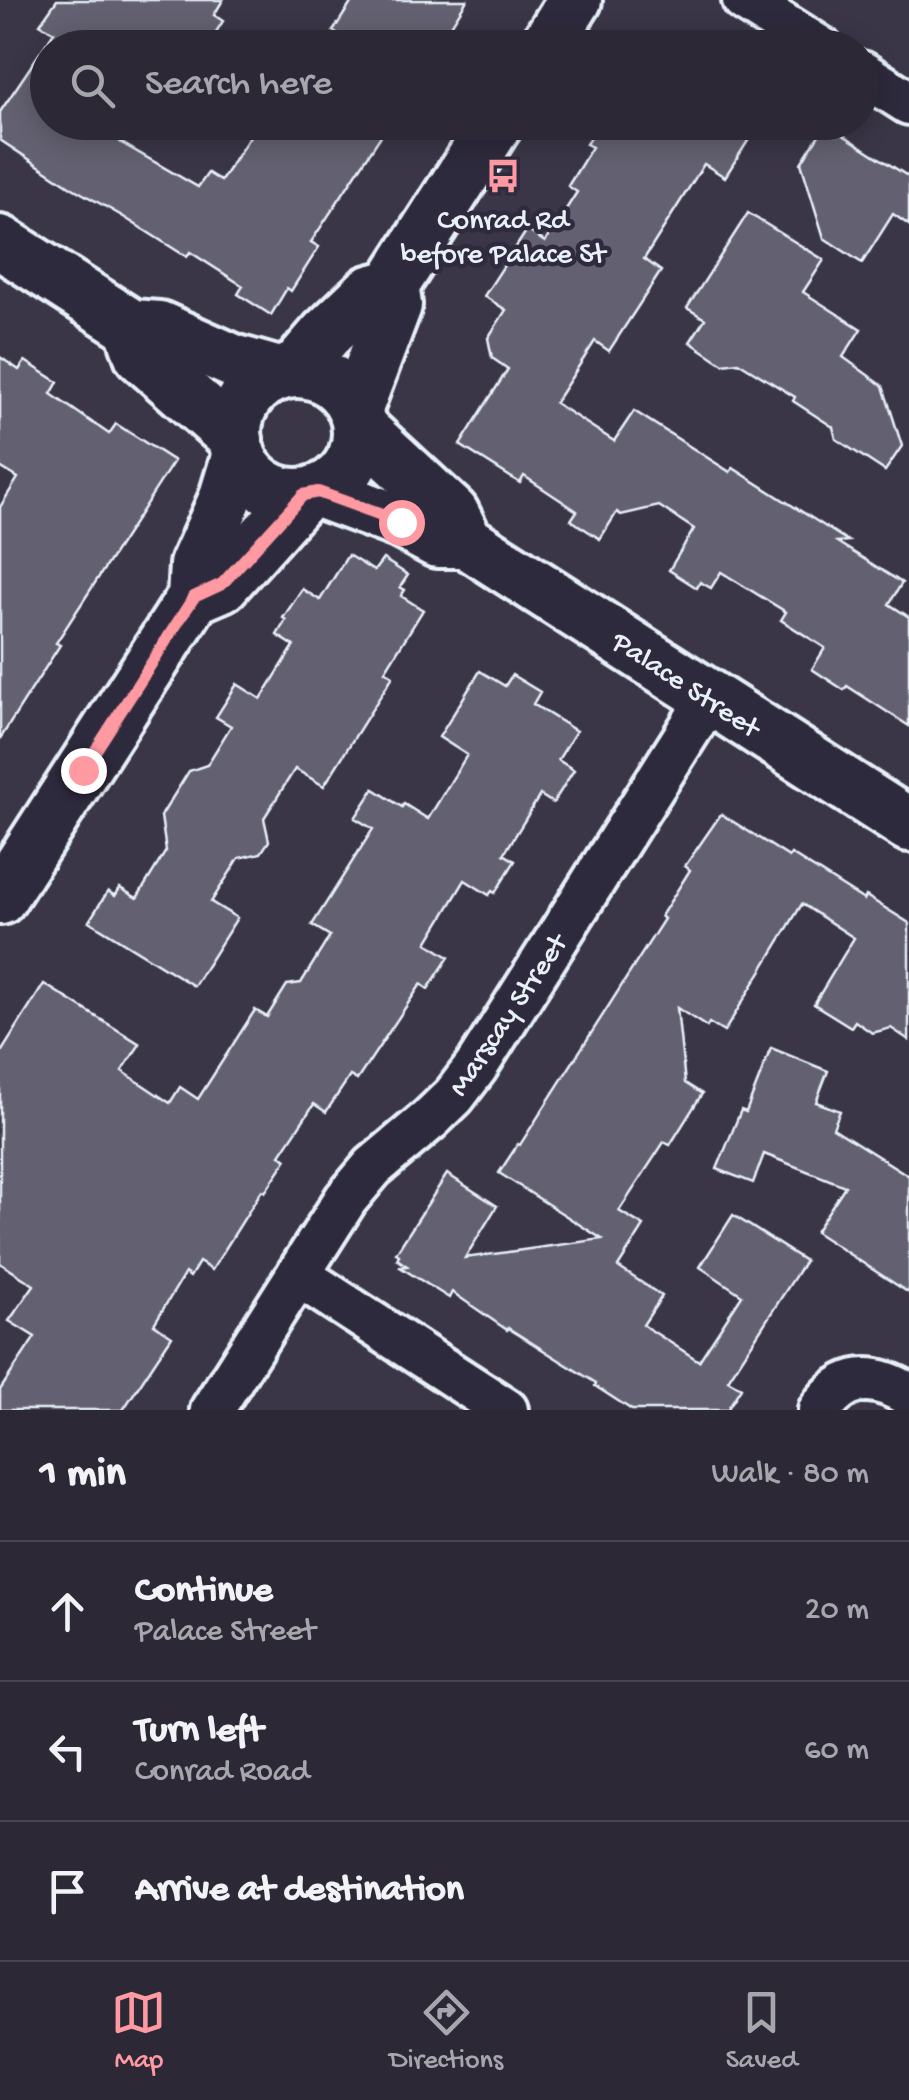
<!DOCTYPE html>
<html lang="en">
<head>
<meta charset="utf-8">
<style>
	body { margin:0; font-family:"Gochi Hand",sans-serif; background:#34303e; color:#f1f3f6 }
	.stop { position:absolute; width:30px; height:30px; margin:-22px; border:8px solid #ff9aa2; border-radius:50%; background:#fff }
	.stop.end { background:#ff9aa2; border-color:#fff; box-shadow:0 2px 10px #0008 }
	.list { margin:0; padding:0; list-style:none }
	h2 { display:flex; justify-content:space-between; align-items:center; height:130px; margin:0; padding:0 40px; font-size:42px }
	h2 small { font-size:32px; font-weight:400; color:#a6a6ad }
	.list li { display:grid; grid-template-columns:65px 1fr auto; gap:30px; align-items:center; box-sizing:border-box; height:140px; padding:0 40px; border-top:2px solid #484451 }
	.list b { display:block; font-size:38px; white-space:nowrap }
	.list p { margin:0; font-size:32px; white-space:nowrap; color:#a6a6ad }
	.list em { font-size:32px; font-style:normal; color:#a6a6ad }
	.icon { flex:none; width:55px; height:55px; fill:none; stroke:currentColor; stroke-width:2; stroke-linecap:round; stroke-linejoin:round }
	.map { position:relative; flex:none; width:909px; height:1410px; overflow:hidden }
	.search { position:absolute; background:#2c2836; box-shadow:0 5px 25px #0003; left:30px; right:30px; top:30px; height:110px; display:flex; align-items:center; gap:25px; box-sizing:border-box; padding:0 35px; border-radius:55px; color:#a6a6ad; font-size:38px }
	.sheet { height:550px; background:#2c2836 }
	nav { display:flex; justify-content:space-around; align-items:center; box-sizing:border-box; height:140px; border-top:2px solid #484451; background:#2c2836; font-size:28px; color:#a6a6ad }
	nav a { display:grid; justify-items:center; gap:5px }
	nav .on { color:#ff9aa2 }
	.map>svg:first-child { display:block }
</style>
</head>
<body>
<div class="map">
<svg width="909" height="1410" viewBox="0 0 909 1410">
	<rect width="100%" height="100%" fill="#3a3648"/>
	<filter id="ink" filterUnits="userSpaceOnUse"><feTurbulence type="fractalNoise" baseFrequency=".01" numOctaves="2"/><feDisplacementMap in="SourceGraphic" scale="20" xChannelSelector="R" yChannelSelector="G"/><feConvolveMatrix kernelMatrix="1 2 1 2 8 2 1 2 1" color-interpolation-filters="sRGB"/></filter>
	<g filter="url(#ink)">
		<g fill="#636171" stroke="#e8f1f8" stroke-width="2.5">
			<path d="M57,0H223L214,15L223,21L206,48H48V122H132L120,142L198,187L208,173L221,181L259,122H390L311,242L319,247L291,291L287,288L271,315L238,294L243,286L190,252L187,257L122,216L71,187L0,140V112L54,32L40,24Z"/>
			<path d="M353,0H467L437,48H360L333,31Z"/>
			<path d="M600,122H760L725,177L704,164L644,259L661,271L609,351L595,341L555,403L614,441L634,411L730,472L733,468L848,541L837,542L902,583L889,604L909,617V726L847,686L844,690L812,669L825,648L781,620L786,612L721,572L711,588L700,582L697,588L669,570L694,529L659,506L621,515L617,512L600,539L571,520L577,511L524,476L520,483L460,445L508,369L492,358L488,338L506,310L484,296L527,230L545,242L577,192L568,186L592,147L586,144Z"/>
			<path d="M826,124L909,177V225L893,214L862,263L824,238L801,163Z"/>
			<path d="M748,213L824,260L803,292L861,329L843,357L883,386L902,446L885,471L836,439L833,427L793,401L795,397L738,362L723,364L690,342L705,319L687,308Z"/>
			<path d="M0,357L19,370L25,361L58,382L51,394L109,434L116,424L174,461L56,643L60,645L0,739V507L18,478L0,467Z"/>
			<path d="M348,555L374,571L383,559L408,575L400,587L405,590L401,596L423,610L385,671L393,676L324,786L295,769L264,818L269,841L261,853L239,858L211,902L237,918L194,986L89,921L108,891L115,896L120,888L137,898L166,851L161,816L189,771L207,765L231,726L216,717L237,684L261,699L294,646L277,635L286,620L283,618L302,589L320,600Z"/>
			<path d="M480,671L505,686L512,675L540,692L533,704L576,731L558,760L574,770L553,803L540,795L504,854L515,861L495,893L492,891L489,895L465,880L427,943L449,957L428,989L421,984L357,1080L350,1076L326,1112L314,1104L280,1155L287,1159L265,1192L262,1190L212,1270L199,1262L190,1277L185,1273L154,1324L172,1336L123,1410H0V1390L35,1337L9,1321L34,1285L0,1263V1054L44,984L140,1044L122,1071L170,1103L180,1087L198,1099L255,1010L267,1017L287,985L301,983L330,936L312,925L373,829L355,818L374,789L402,807L404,804L428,819L467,755L439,737Z"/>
			<path d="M721,814L789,857L791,854L864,900L866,896L909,923V1040L891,1028L872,1033L855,1021L851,1027L814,1004L854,938L802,904L724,1032L709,1023L707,1027L677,1008L685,1083L702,1094L670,1145L664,1142L619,1211L644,1226L618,1267L662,1296L643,1325L699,1361L742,1295L700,1267L733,1215L805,1261L728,1380L741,1388L727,1410H632L595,1386L596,1383L508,1328L507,1330L452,1292L449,1298L400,1267L407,1266L397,1259L399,1255L396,1253L447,1174L497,1206L465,1258L602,1239L499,1173L518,1144L520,1145L664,919L661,916L690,870L685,866Z"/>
			<path d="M771,1048L828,1071L816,1102L840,1111L833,1128L909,1176V1293L815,1232L845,1186L764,1154L753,1183L717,1169L741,1110L746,1112Z"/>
		</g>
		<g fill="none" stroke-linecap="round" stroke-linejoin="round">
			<g stroke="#e8f1f8" stroke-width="50">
				<g id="minor">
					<path d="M744,0L820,48"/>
					<path d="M862,73L909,103"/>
					<path d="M298,1275L506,1410"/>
					<path d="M212,1410L346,1199L373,1167L429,1120L454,1096L476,1067L710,697"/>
					<path d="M820,1410C845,1373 874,1373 909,1395"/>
				</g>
			</g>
			<g stroke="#e8f1f8" stroke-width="60">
				<g id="tertiary">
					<path d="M545,48L575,0"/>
					<path d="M0,242L131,326L159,328L233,361L279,374"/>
					<path d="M131,326L141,355L236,439"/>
					<path d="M294,371L326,334L370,292L392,286"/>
					<circle cx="297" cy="433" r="62"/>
					<path d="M355,411L395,305L392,286L497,122"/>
					<path d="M359,427L452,513L466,541L909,825"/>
					<path d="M318,491L401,522L437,541H466"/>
					<path d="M194,597L222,585L303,495"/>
					<path d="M0,898L194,597L196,565L225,500L239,454"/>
				</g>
			</g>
			<use href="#minor" stroke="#2f2a3d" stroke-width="42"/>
			<use href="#tertiary" stroke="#2f2a3d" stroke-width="52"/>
		</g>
	</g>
	<g fill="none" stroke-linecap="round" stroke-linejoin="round" filter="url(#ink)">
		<path stroke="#ff9aa2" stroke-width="12" d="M83,770L194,597L222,584L303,495L318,492L401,522"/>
	</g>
	<defs>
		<g id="bus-bare" transform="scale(2.7)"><path d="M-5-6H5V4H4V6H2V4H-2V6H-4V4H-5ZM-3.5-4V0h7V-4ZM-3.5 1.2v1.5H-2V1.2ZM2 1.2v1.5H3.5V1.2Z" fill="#ff9aa2" stroke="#2f2a3d" stroke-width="2.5" paint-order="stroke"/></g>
	</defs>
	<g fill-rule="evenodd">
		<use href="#bus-bare" x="503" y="176"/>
	</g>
	<g text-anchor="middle" stroke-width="9" stroke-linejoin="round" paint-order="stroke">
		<g font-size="30" fill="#e8f1f8" stroke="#2f2a3d">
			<text x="503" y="228">Conrad Rd<tspan x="503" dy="34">before Palace St</tspan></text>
		</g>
		<g font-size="30" fill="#e8f1f8" stroke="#2f2a3d">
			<text transform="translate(687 683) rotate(33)" y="10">Palace Street</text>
			<text transform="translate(506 1014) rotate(-56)" y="10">Marscay Street</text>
		</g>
	</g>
</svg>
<div class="stop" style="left:401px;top:522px"></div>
<div class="stop end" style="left:83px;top:770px"></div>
<div class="search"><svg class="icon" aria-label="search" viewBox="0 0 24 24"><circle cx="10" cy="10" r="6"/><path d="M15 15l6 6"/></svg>Search here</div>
</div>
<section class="sheet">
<h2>1 min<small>Walk · 80 m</small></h2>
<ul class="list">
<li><svg class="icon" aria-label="ahead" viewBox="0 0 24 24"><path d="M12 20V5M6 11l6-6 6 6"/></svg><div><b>Continue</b><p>Palace Street</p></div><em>20 m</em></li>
<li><svg class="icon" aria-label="left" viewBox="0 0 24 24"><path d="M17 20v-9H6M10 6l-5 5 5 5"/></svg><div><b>Turn left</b><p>Conrad Road</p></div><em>60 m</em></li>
<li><svg class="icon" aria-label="arrive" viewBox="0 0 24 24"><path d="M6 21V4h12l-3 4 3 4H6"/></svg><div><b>Arrive at destination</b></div></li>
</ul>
</section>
<nav>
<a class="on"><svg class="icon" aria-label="map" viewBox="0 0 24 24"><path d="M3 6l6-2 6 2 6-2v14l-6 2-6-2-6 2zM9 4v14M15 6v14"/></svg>Map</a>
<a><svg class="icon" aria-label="directions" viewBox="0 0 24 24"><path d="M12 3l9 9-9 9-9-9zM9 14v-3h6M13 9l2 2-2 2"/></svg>Directions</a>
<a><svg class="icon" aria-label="saved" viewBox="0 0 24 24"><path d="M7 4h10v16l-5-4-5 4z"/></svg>Saved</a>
</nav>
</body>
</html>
